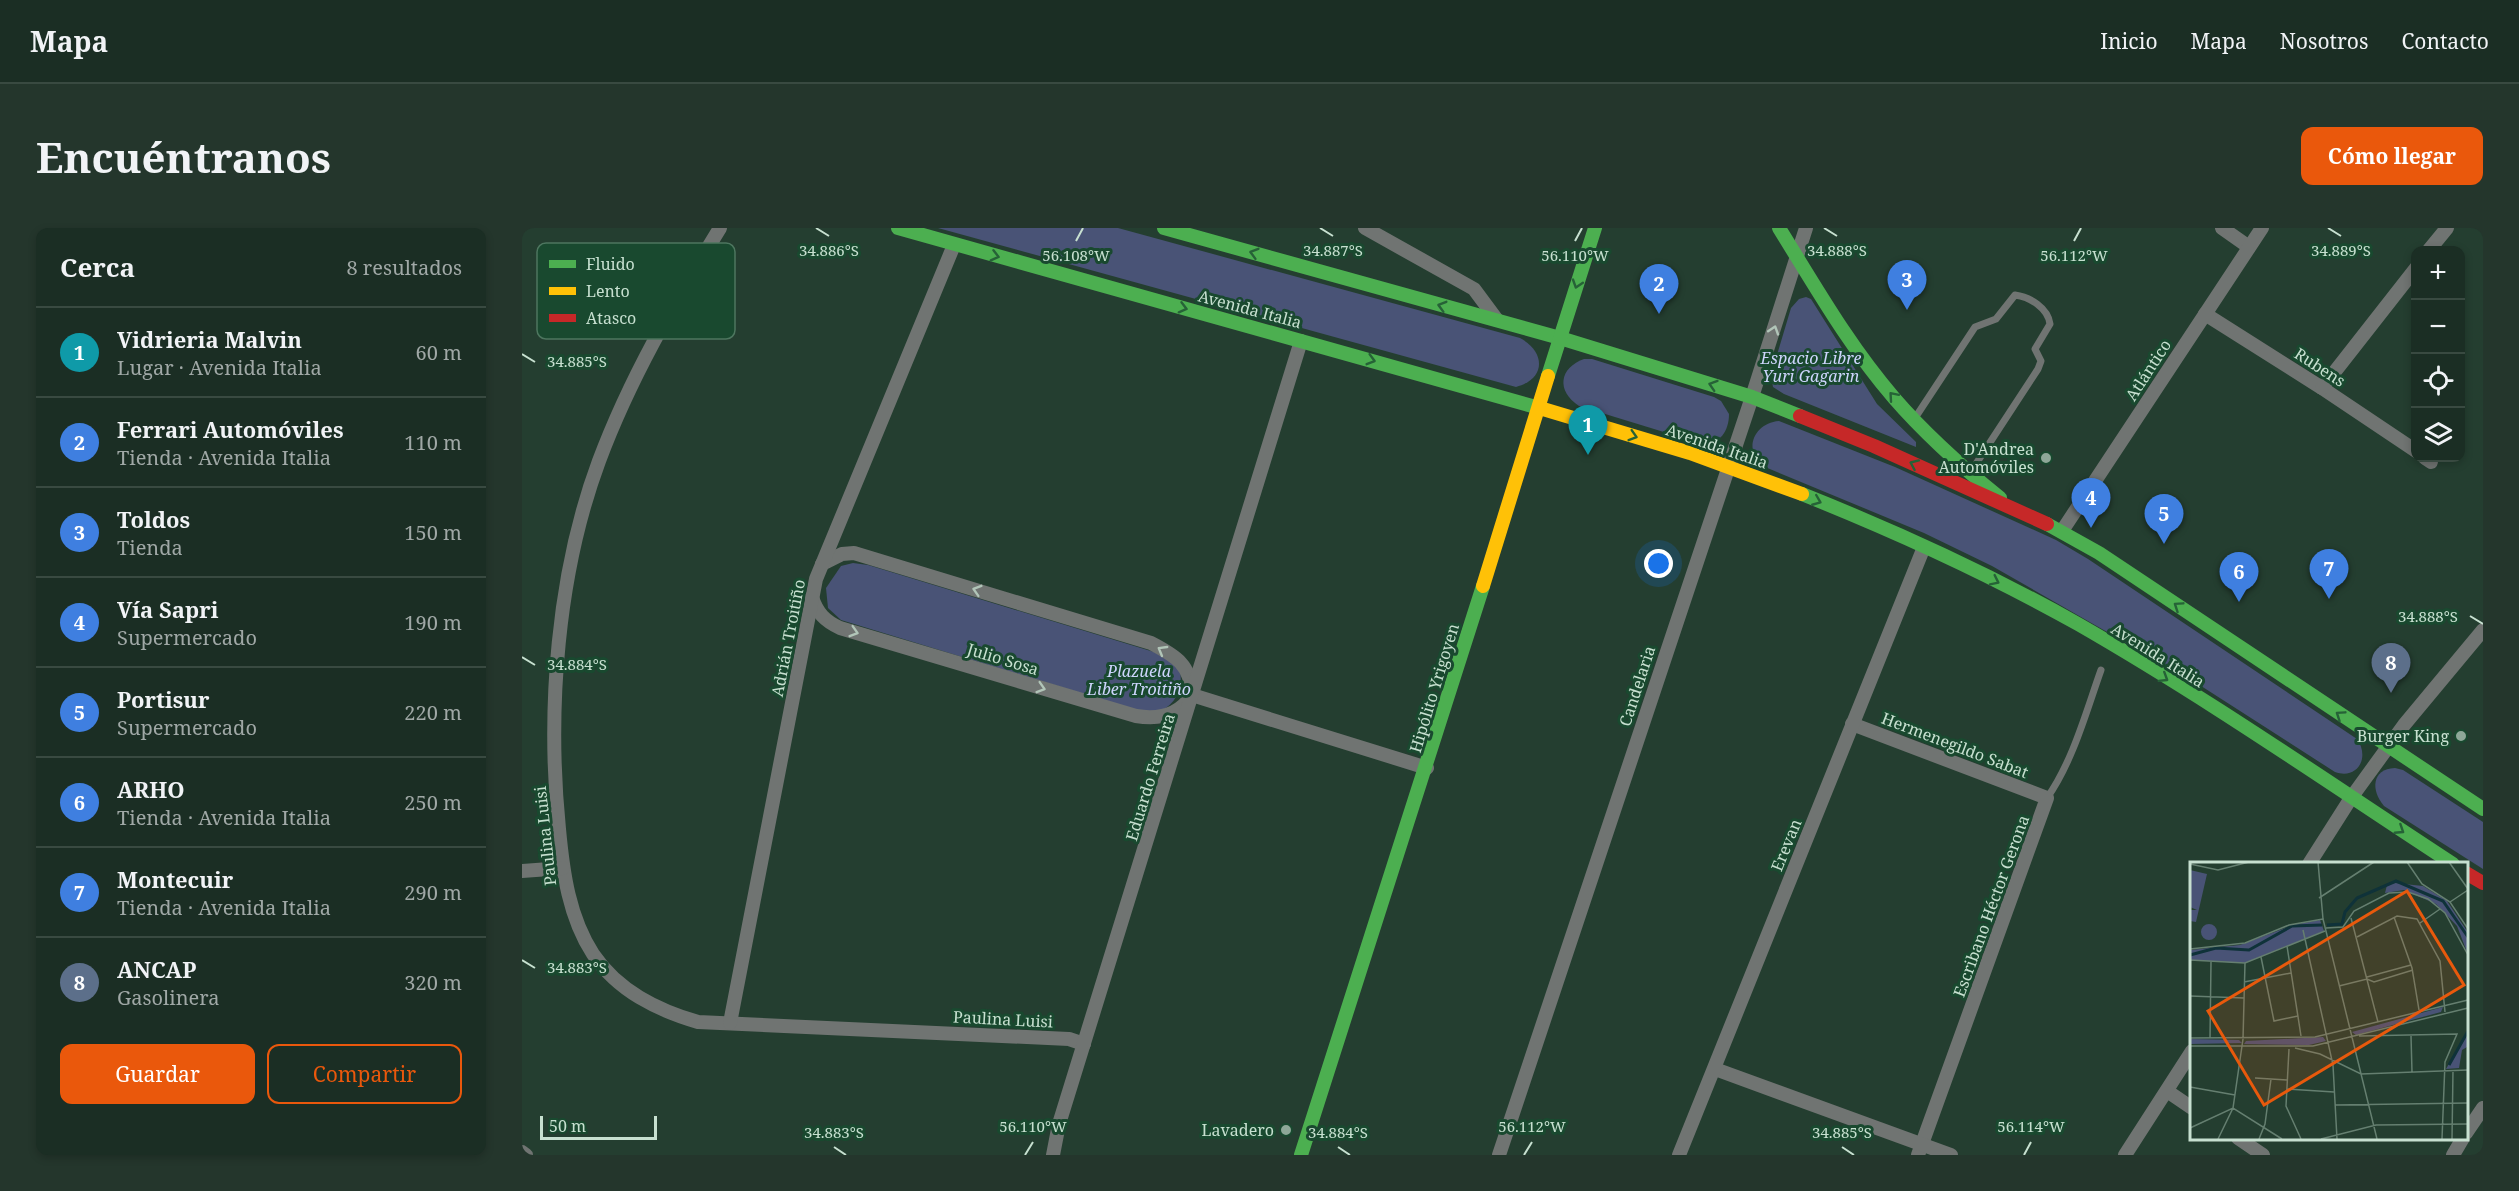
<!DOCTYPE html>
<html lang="es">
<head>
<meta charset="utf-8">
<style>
	body { margin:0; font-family:"Noto Serif",serif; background:#24362c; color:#f1f3f6 }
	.controls { position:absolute; right:18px; top:18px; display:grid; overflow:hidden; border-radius:12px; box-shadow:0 3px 9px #0003 }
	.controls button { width:54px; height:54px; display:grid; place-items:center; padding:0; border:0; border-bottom:2px solid #394a41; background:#1b2e24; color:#f1f3f6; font:30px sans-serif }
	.scale { position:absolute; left:18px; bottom:15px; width:117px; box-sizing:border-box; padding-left:6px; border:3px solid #c7e0d0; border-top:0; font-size:16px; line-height:21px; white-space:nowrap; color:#c7e0d0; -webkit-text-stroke:4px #19492f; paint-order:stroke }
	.you { position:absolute; left:1137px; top:336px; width:21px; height:21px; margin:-15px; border:4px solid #fff; border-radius:50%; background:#1a73e8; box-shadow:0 0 0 9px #1a73e833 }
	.badge { display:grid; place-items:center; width:39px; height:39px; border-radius:50%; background:#ea580c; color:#fff; font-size:20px; font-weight:700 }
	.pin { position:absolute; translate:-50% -50px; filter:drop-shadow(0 2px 3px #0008) }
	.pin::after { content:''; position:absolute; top:32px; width:21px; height:18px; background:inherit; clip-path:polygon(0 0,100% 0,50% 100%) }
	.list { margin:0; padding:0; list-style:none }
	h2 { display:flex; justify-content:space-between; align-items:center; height:78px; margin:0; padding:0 24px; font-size:26px }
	h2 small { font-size:20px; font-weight:400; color:#a0a8a6 }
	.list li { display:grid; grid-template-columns:39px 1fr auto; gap:18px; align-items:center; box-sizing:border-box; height:90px; padding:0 24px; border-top:2px solid #394a41 }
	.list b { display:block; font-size:22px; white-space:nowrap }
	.list p { margin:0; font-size:20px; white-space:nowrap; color:#a0a8a6 }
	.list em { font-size:20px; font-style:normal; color:#a0a8a6 }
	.actions { display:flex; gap:12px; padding:18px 24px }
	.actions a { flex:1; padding:14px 0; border:2px solid #ea580c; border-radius:12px; text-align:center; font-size:21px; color:#ea580c }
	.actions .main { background:#ea580c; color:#fff }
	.icon { flex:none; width:33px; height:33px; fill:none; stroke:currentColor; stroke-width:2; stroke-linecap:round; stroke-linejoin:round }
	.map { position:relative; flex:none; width:1961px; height:927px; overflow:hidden; border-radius:12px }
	header { display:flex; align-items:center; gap:36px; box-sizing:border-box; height:84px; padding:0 30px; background:#1b2e24; border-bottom:2px solid #394a41 }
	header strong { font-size:28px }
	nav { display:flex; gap:33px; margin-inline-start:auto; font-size:21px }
	.intro { display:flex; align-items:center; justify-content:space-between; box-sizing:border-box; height:144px; padding:0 36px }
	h1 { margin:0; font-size:42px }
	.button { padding:15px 27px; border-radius:12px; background:#ea580c; color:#fff; font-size:21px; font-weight:700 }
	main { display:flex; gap:36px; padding:0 36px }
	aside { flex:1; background:#1b2e24; border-radius:12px; box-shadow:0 3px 9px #0003 }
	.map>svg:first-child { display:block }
</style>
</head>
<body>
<header>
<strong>Mapa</strong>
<nav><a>Inicio</a><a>Mapa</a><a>Nosotros</a><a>Contacto</a></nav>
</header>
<div class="intro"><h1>Encuéntranos</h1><a class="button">Cómo llegar</a></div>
<main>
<aside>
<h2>Cerca<small>8 resultados</small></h2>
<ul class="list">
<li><span class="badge" style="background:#0f9aa8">1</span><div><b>Vidrieria Malvin</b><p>Lugar · Avenida Italia</p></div><em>60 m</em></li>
<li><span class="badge" style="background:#3f7fe0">2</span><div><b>Ferrari Automóviles</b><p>Tienda · Avenida Italia</p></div><em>110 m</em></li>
<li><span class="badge" style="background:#3f7fe0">3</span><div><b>Toldos</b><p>Tienda</p></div><em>150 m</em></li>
<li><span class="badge" style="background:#3f7fe0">4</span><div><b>Vía Sapri</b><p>Supermercado</p></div><em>190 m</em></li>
<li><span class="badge" style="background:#3f7fe0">5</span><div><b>Portisur</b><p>Supermercado</p></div><em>220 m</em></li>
<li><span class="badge" style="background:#3f7fe0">6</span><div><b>ARHO</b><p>Tienda · Avenida Italia</p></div><em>250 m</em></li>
<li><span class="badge" style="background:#3f7fe0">7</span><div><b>Montecuir</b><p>Tienda · Avenida Italia</p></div><em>290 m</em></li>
<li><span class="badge" style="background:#5c6f8a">8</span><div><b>ANCAP</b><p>Gasolinera</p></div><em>320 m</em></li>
</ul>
<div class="actions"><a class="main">Guardar</a><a>Compartir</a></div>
</aside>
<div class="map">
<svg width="1961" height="927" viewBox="0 0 1961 927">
	<rect width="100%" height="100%" fill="#243e30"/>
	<g fill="#495376">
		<path d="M416,0H596L998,110C1024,124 1024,151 994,159Z"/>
		<path d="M1284,69L1289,71L1355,176L1394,214V219L1262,166L1251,159L1249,147L1269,80L1277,71Z"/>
		<path d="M1062,131H1070L1192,169L1199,173L1207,186C1207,203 1198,216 1181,216L1057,178C1034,163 1037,140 1062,131Z"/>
		<path d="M1257,193L1373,239L1534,312L1566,331L1835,511C1848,529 1836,552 1813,544L1676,456L1470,338L1402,305L1243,239C1220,224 1231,195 1257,193Z"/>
		<path d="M331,335L346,337L632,424L657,438C663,462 653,478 631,487L319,392L306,380L304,360L319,338Z"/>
		<path d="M1873,540L1881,542L1961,594V641L1862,578C1849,563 1849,541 1873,540Z"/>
	</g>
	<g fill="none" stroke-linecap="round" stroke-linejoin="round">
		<g stroke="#707472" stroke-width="7">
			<path d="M1393,190L1453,99L1474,91L1493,67C1508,69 1526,80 1528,96L1513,121L1519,133L1516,141L1448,245"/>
			<path d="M1525,570C1551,533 1564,484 1579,442"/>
		</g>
		<g stroke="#707472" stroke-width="14">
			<path d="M198,0C152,75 108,150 77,233C35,346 25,482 37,601C41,645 47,689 71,726C96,763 135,782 176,794L547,811L562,816"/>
			<path d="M843,0L952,61L975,92"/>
			<path d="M1700,0L1727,19"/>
			<path d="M1907,22L1925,0"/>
			<path d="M1683,86L1800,160L1894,223"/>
			<path d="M1800,160L1894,40"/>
			<path d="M1903,230L1909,234"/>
			<path d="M1540,303L1740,0"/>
			<path d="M290,369C295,385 303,393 318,400L614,488C637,492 657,487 670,467C669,437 654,428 629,415L332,325L320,326L300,336"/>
			<path d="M670,467L905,540"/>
			<path d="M1330,496L1525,570L1396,927"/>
			<path d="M1787,636L1829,570L1882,497L1961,402"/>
			<path d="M0,643L41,640"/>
			<path d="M208,795L294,351L432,17"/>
			<path d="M1193,841L1429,927"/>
			<path d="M1645,863L1670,880"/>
			<path d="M1944,905L1961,880"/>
			<path d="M1716,910L1741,927"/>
			<path d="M0,924L4,927"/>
			<path d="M531,927L537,896L779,113"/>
			<path d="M977,927L1230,169L1284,0"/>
			<path d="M1157,927L1402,319"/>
			<path d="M1603,927L1670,823"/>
			<path d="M1931,927L1941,910"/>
		</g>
		<g stroke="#4caf50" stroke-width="14">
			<path d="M376,0L1021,181"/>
			<path d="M642,0L1038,110L1230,169L1278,188"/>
			<path d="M1257,0C1293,58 1327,118 1372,170C1404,207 1440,239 1478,270"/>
			<path d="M1026,148L1073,0"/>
			<path d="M1280,266C1375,304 1467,346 1556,396C1685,470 1807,555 1931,636"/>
			<path d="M1525,296L1577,325L1961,581"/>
			<path d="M779,927L961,358"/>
		</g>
		<g stroke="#ffc107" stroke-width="14">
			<path d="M1021,181L1168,225L1280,266"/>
			<path d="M961,358L1026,148"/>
		</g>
		<g stroke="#c62828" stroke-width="14">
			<path d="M1278,188L1352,218L1525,296"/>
			<path d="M1944,645L1961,655"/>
		</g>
	</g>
	<defs><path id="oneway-chevron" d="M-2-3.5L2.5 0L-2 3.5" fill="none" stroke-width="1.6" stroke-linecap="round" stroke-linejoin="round" transform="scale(1.5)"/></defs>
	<g stroke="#266237">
		<use href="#oneway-chevron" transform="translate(732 25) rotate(-164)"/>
		<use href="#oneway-chevron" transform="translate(473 28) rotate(15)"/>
		<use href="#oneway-chevron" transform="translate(1055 56) rotate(108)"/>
		<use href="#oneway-chevron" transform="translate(920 78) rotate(-164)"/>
		<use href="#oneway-chevron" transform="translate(661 80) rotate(15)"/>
		<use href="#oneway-chevron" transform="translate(849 132) rotate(16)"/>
		<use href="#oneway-chevron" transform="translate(1191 157) rotate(-162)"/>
		<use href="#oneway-chevron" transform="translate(1371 168) rotate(-131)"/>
		<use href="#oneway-chevron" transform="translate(1111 208) rotate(17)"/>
		<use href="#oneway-chevron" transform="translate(1392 236) rotate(-156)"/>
		<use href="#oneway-chevron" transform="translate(1295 273) rotate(22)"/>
		<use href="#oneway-chevron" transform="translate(1473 353) rotate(26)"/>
		<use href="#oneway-chevron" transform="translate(1656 378) rotate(-146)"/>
		<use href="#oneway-chevron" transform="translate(1642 450) rotate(32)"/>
		<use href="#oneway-chevron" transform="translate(1818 487) rotate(-146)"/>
		<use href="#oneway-chevron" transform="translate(1878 602) rotate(33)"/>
	</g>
	<g stroke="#b1c5b8">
		<use href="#oneway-chevron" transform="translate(1252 102) rotate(-72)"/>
		<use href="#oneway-chevron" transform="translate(455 362) rotate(-163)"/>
		<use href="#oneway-chevron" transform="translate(332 404) rotate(17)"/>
		<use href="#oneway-chevron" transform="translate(640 422) rotate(-150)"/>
		<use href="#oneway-chevron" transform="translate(519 460) rotate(17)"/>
	</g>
	<path fill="none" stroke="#c7e0d0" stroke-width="2" d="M294,0L307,8M798,0L811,8M1302,0L1315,8M1806,0L1819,8M554,13L561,0M1053,13L1060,0M1552,13L1559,0M0,126L13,134M1948,388L1961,396M0,429L13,437M0,732L13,740M312,919L324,927M816,919L828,927M1320,919L1332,927M503,927L511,914M1002,927L1010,914M1502,927L1509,914"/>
	<g fill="#8ea798" stroke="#19492f" stroke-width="2">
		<circle cx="1524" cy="230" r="6"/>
		<circle cx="1939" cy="508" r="6"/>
		<circle cx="764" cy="902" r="6"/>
	</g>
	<g text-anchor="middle" stroke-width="6" stroke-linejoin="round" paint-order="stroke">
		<g font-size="16" fill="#c7e0d0" stroke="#19492f">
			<text transform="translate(728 81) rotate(15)" y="6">Avenida Italia</text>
			<text transform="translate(1798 139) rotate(33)" y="6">Rubens</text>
			<text transform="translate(1626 142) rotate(-57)" y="6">Atlántico</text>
			<text transform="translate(1195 218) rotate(19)" y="6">Avenida Italia</text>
			<text transform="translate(266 410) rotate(-79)" y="6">Adrián Troitiño</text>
			<text transform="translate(1636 427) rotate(32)" y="6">Avenida Italia</text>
			<text transform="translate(481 431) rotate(17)" y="6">Julio Sosa</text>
			<text transform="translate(1115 458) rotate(-72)" y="6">Candelaria</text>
			<text transform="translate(912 460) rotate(-73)" y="6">Hipólito Yrigoyen</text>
			<text transform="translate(1433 517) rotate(21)" y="6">Hermenegildo Sabat</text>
			<text transform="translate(628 549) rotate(-73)" y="6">Eduardo Ferreira</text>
			<text transform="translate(23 608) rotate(-96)" y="6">Paulina Luisi</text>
			<text transform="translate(1264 617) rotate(-68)" y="6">Erevan</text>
			<text transform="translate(1469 678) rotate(-70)" y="6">Escribano Héctor Gerona</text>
			<text transform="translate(481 791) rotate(3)" y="6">Paulina Luisi</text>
		</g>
		<g font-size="16" font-style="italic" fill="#ced5fd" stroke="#19492f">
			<text x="1289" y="136">Espacio Libre<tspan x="1289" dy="18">Yuri Gagarin</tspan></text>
			<text x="617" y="449">Plazuela<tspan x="617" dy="18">Liber Troitiño</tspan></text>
		</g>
		<g font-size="16" fill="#c7e0d0" stroke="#19492f" text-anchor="end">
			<text x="1512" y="227">D'Andrea<tspan x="1512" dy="18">Automóviles</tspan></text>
			<text x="1927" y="514">Burger King</text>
			<text x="752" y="908">Lavadero</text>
		</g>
	</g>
	<g transform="translate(1668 634)">
		<rect width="278" height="278" fill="#243e30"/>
		<path d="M0,8L17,12L6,60L0,59V48H7L0,45ZM205,21L233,24L257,39L277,69V90L267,64L246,42L214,28L195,31L197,23ZM130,58L134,69L55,101L0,98V88L50,83L103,63ZM11 70a8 8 0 1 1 16 0a8 8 0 1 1-16 0ZM253,145L251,150L166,173L162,170ZM277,171V185L272,188L269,206L256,207ZM133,175L136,179L119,183L54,182L56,179ZM0,177L49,178L52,181L0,182Z" fill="#495376"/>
		<path fill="none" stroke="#0f3239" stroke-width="3" d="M137,63L152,62L155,50L167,36L206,19L253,39L278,75M0,93L26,86L59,88L102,64L132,63M259,203L278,169"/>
		<path fill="none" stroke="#657f70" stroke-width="1.5" d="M128,0L133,57L187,277M217,0L232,22L260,40L278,67M259,0L278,27M0,2L28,8L59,0M129,36L184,0M260,40L278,28M204,55L222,106L229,148M161,56L188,160M230,61L250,47M136,66L153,65L164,49L199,31L218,30L238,37L255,51L278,93M113,68L143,203L147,277M167,75L207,54L227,57L250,99L255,150M97,84L111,174M0,87L55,81L99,63L133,57M71,95L84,159L108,154M0,98L55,101L135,69M177,115L221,103M54,120L101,111M149,124L177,117L184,120L223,108M0,134L54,136M169,174L267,172L255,200L252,277M221,174L222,210M0,176L125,175L278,138M20,176L21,100M0,184H123L278,146M105,186L130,192L171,212L278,208M99,187L96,244L111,277M65,216L97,218M0,225L45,233M97,227L144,230M145,243L278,241M0,266L43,246L92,277M28,277L43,246L53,177L55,101M69,277L75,262L81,217M131,277L186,263L278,262M262,277L263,208"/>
		<path fill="#e8590c" fill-opacity="0.15" stroke="#e8590c" stroke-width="3" d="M217,29L274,123L74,243L18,149Z"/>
		<rect width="278" height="278" fill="none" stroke="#c7e0d0" stroke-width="3"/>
	</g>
	<rect x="15" y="15" width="198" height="96" rx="9" fill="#19492f" stroke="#4d765f" stroke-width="1.5"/>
	<rect x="27" y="32" width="27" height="8" fill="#4caf50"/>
	<rect x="27" y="59" width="27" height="8" fill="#ffc107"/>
	<rect x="27" y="86" width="27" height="8" fill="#c62828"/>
	<g font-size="16" fill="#c7e0d0">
		<text x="64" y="42">Fluido</text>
		<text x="64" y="69">Lento</text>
		<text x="64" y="96">Atasco</text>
	</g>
	<g font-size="15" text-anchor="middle" fill="#c7e0d0" stroke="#19492f" stroke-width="6" stroke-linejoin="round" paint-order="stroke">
		<text x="1819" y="28">34.889°S</text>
		<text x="307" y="28">34.886°S</text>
		<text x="811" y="28">34.887°S</text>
		<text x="1315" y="28">34.888°S</text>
		<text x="554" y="33">56.108°W</text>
		<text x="1053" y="33">56.110°W</text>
		<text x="1552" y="33">56.112°W</text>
		<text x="55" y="139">34.885°S</text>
		<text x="1906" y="394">34.888°S</text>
		<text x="55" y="442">34.884°S</text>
		<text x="55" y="745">34.883°S</text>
		<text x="511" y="904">56.110°W</text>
		<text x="1010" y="904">56.112°W</text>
		<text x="1509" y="904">56.114°W</text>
		<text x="312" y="910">34.883°S</text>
		<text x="816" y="910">34.884°S</text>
		<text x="1320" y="910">34.885°S</text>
	</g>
</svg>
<div class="controls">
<button>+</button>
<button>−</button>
<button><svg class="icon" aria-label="locate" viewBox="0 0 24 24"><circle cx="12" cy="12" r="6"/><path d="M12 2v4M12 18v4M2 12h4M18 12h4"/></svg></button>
<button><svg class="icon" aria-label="layers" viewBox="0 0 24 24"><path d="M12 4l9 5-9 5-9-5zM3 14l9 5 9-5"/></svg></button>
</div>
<div class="scale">50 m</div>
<div class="you"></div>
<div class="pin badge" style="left:1066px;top:227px;background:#0f9aa8">1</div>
<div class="pin badge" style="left:1137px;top:86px;background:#3f7fe0">2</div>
<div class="pin badge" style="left:1385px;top:82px;background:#3f7fe0">3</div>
<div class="pin badge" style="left:1569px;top:300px;background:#3f7fe0">4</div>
<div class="pin badge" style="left:1642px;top:316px;background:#3f7fe0">5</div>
<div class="pin badge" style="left:1717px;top:374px;background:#3f7fe0">6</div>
<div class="pin badge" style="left:1807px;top:371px;background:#3f7fe0">7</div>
<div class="pin badge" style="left:1869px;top:465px;background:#5c6f8a">8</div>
</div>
</main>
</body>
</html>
